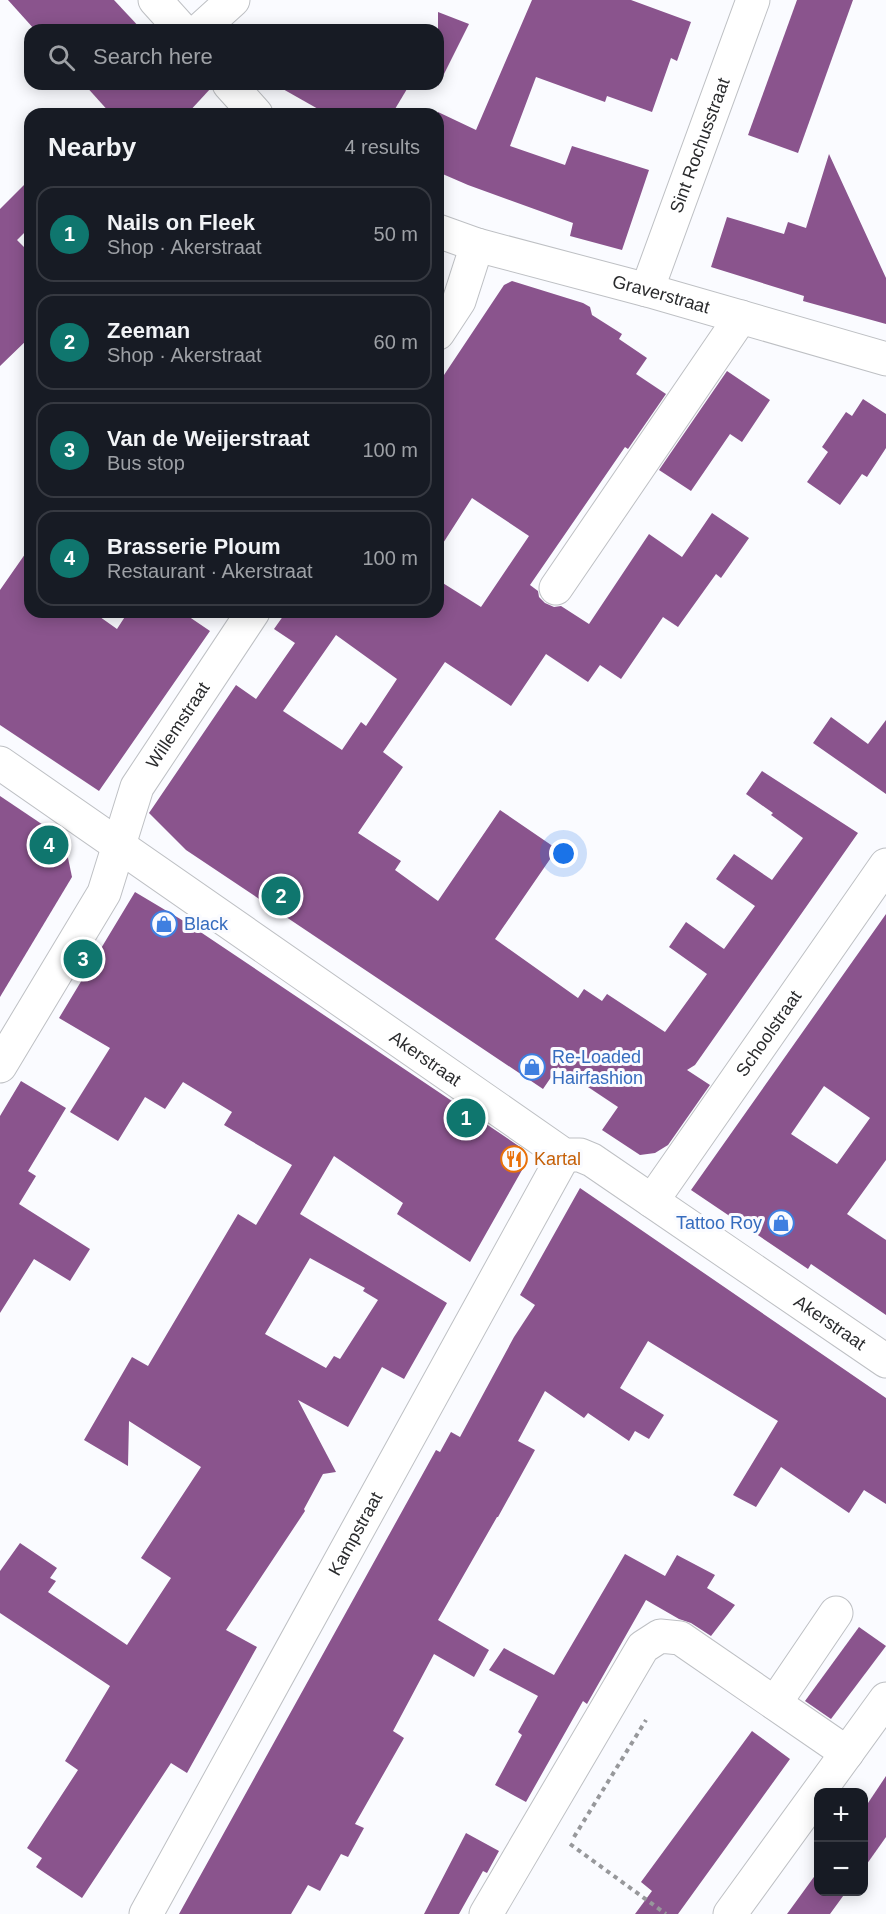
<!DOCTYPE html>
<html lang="en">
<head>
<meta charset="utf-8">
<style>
	body { margin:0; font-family:Arial,sans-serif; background:#20242c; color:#f1f3f6 }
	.controls { position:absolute; right:18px; bottom:18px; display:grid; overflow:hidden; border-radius:12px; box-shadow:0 3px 15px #0003 }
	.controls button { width:54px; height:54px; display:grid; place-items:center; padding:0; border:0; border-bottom:2px solid #363941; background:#171b24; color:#f1f3f6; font:30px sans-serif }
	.you { position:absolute; left:564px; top:854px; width:21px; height:21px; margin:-15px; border:4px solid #fff; border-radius:50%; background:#1a73e8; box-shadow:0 0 0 9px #1a73e833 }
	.badge { display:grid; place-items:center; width:39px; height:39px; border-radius:50%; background:#0f766e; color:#fff; font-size:20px; font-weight:700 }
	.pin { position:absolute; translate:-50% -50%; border:3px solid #fff; box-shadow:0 2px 6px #0006 }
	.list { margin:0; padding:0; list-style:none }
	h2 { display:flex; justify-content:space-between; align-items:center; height:78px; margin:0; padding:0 24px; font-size:26px }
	h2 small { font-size:20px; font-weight:400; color:#9ea1a6 }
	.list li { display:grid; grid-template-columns:39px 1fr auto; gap:18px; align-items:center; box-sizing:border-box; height:96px; margin:0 12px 12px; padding:0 12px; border:2px solid #363941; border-radius:18px }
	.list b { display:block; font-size:22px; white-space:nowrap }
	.list p { margin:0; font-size:20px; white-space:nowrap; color:#9ea1a6 }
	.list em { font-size:20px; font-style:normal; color:#9ea1a6 }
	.icon { flex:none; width:33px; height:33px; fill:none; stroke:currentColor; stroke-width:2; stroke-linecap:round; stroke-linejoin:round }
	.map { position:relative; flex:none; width:886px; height:1914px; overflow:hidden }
	.search { position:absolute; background:#171b24; box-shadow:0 3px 15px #0003; left:24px; top:24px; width:420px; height:66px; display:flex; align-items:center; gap:15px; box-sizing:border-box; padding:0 21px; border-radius:18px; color:#9ea1a6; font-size:22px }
	.panel { position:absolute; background:#171b24; box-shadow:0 3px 15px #0003; left:24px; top:108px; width:420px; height:510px; border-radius:18px }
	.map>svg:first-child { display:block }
</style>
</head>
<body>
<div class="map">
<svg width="886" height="1914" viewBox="0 0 886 1914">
	<rect width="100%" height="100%" fill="#fafbff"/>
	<g fill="#8a548d" fill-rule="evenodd">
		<path d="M8,0H114L142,30H35Z"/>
		<path d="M532,0H631L691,22L677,61L671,58L652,112L607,96L605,102L536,77L510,146L565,165L572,146L649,170L622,250L570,236L573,223L468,185L438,172V112L476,130Z"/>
		<path d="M797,0H853L798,153L748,135Z"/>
		<path d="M438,12L469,24L438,86Z"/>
		<path d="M84,84H211V88L187,114H111Z"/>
		<path d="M274,84H410L392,114H327Z"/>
		<path d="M829,154L886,278V324L803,301L804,296L711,267L727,217L784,234L788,222L806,228Z"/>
		<path d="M30,179V227L17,240L30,253V337L0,366V209Z"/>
		<path d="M512,281L583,303L590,307L592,315L622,334L619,339L647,358L636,374L666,394L628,449L625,447L530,585L538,591L539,597L545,603L554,607L561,606L589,624L649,534L682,557L712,513L749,538L721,578L716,574L678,627L663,617L621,679L600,665L588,682L546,654L511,706L445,662L383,752L403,767L358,833L401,861L395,870L438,901L500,810L557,849L495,939L578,998L584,989L602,1001L607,994L665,1032L707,974L669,947L686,922L724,949L755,906L716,879L734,854L772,880L803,838L771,815L773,813L746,794L762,771L858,833L695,1065L687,1070L710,1085L668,1145L655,1153L640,1155L602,1130L618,1107L558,1067L543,1089L186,850L149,813L236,685L256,699L295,643L274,629L286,612H438V580L481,607L529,536L472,498L438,551V384L504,285ZM336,635L397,679L366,726L361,722L342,750L283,711Z"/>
		<path d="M727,371L770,400L742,442L730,434L691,491L659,470Z"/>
		<path d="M863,399L886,414V448L867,477L862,474L840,505L807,482L828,452L822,447L846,412L852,416Z"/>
		<path d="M30,547V612H93L117,629L128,612H182L210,631L99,791L0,725V590Z"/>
		<path d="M831,717L868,744L886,720V794L813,743Z"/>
		<path d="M0,796L64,839L72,877L0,997Z"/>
		<path d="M135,892L187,923L507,1138L523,1149L526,1163L470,1262L397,1214L403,1203L334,1156L300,1214L447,1303L404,1379L382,1367L348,1427L298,1400L336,1472L323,1474L304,1509L305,1511L226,1630L257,1647L187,1773L171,1763L82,1898L36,1867L42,1858L27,1848L78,1770L65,1761L110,1686L0,1613V1571L20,1543L57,1568L50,1578L56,1581L48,1592L127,1645L171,1578L141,1558L201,1467L129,1421L128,1466L84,1440L132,1357L148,1366L238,1214L256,1225L292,1165L224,1125L232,1112L183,1082L165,1109L145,1097L118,1141L70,1112L110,1048L59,1018ZM310,1258L365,1288L363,1291L378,1300L340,1359L334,1356L326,1368L265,1334Z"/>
		<path d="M886,914V1160L847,1214L886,1240V1315L811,1264L808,1269L691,1190ZM824,1086L870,1118L837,1164L791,1134Z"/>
		<path d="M21,1081L66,1108L28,1171L36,1176L19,1204L90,1249L70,1281L34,1259L0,1313V1116Z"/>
		<path d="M580,1188L886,1398V1504L864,1490L849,1513L781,1467L756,1507L733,1495L778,1421L648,1341L620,1388L664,1415L649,1439L635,1431L629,1441L588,1413L584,1418L545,1391L518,1441L535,1450L498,1517H497L438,1620L489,1650L474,1677L434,1654L393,1731L404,1738L355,1824L364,1828L348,1857L341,1854L320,1891L308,1885L291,1914H179L436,1450L440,1452L451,1432L460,1437L514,1337L535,1305L520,1295Z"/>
		<path d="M625,1554L665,1576L677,1555L715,1575L707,1588L735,1605L711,1636L691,1623L679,1619L646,1600L587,1704L583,1701L526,1802L495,1785L522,1735L518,1732L538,1696L489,1670L504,1648L554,1675Z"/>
		<path d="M859,1627L886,1646L831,1719L805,1701Z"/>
		<path d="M752,1731L790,1759L678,1914H635L652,1891L641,1882Z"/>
		<path d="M886,1776V1837L864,1868V1809Z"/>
		<path d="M466,1833L499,1851L487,1873L483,1871L459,1914H424Z"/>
		<path d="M819,1870V1892H846L830,1914H787Z"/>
	</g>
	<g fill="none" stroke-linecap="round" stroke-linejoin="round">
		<g stroke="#bec0c4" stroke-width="35">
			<g id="minor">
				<path d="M155,0L182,30"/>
				<path d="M200,30L233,0"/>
				<path d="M229,84L256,114"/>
				<path id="s1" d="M438,231L477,245L647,290L886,359"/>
				<path id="s2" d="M647,290L753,0"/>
				<path d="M438,333L459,301L477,245"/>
				<path d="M556,588L741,317"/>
				<path id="s3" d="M0,763L564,1155H580L592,1160L886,1361"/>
				<path id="s4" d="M0,1066L104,893L137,787L253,612"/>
				<path id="s5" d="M652,1201L886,865"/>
				<path d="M775,1703L836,1613"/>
				<path id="s6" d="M146,1914L564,1155"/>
				<path d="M486,1914L643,1647L660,1636L680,1638L847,1753"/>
				<path d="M730,1914L886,1699"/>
			</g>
		</g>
		<g stroke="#97989b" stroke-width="4" stroke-dasharray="4.5 4.5" stroke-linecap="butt">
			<path d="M574,1837L646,1720"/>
			<path d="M570,1844L666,1914"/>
		</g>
		<use href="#minor" stroke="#fff" stroke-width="33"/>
	</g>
	<defs>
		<g id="shop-ring" transform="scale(1.35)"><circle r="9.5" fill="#fafbff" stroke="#3f7fe0" stroke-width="1.5"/><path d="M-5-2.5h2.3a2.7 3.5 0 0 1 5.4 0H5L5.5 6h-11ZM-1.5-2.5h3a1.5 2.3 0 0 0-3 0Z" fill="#3f7fe0"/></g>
		<g id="restaurant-ring" transform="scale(1.35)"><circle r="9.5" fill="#fafbff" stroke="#e8710a" stroke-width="1.5"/><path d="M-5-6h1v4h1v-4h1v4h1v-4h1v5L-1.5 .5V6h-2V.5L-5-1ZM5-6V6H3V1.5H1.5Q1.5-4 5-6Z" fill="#e8710a"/></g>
	</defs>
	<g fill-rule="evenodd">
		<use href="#shop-ring" x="164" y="924"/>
		<use href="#shop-ring" x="532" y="1067"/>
		<use href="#restaurant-ring" x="514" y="1159"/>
		<use href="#shop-ring" x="781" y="1223"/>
	</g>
	<g text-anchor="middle" stroke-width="6" stroke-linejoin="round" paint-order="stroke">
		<g font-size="18" fill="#2a2b2d" stroke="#fafbff">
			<text dy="6" stroke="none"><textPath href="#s2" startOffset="154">Sint Rochusstraat</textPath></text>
			<text dy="6" stroke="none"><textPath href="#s1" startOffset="232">Graverstraat</textPath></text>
			<text dy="6" stroke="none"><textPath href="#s4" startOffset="387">Willemstraat</textPath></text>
			<text dy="6" stroke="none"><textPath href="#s5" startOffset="204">Schoolstraat</textPath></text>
			<text dy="6" stroke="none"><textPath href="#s3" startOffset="518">Akerstraat</textPath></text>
			<text dy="6" stroke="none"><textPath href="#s3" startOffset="1004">Akerstraat</textPath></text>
			<text dy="6" stroke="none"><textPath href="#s6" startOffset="434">Kampstraat</textPath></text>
		</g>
		<g font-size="18" fill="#366cbe" stroke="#fafbff" text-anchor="start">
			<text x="184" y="930">Black</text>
			<text x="552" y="1063">Re-Loaded<tspan x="552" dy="21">Hairfashion</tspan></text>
			<text x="762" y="1229" text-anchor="end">Tattoo Roy</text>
		</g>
		<g font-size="18" fill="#c56008" stroke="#fafbff" text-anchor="start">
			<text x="534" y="1165">Kartal</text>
		</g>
	</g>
</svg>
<div class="controls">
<button>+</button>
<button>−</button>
</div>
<div class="you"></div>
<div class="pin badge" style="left:466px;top:1118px">1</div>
<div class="pin badge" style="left:281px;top:896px">2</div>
<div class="pin badge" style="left:83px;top:959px">3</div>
<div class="pin badge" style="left:49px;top:845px">4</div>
<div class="search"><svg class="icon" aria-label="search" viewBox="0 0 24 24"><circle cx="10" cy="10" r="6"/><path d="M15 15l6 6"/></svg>Search here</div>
<section class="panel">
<h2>Nearby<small>4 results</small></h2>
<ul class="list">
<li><span class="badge">1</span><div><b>Nails on Fleek</b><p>Shop · Akerstraat</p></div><em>50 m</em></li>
<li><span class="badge">2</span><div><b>Zeeman</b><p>Shop · Akerstraat</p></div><em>60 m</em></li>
<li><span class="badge">3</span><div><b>Van de Weijerstraat</b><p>Bus stop</p></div><em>100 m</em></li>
<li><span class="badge">4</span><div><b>Brasserie Ploum</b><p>Restaurant · Akerstraat</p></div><em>100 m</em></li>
</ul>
</section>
</div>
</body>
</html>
